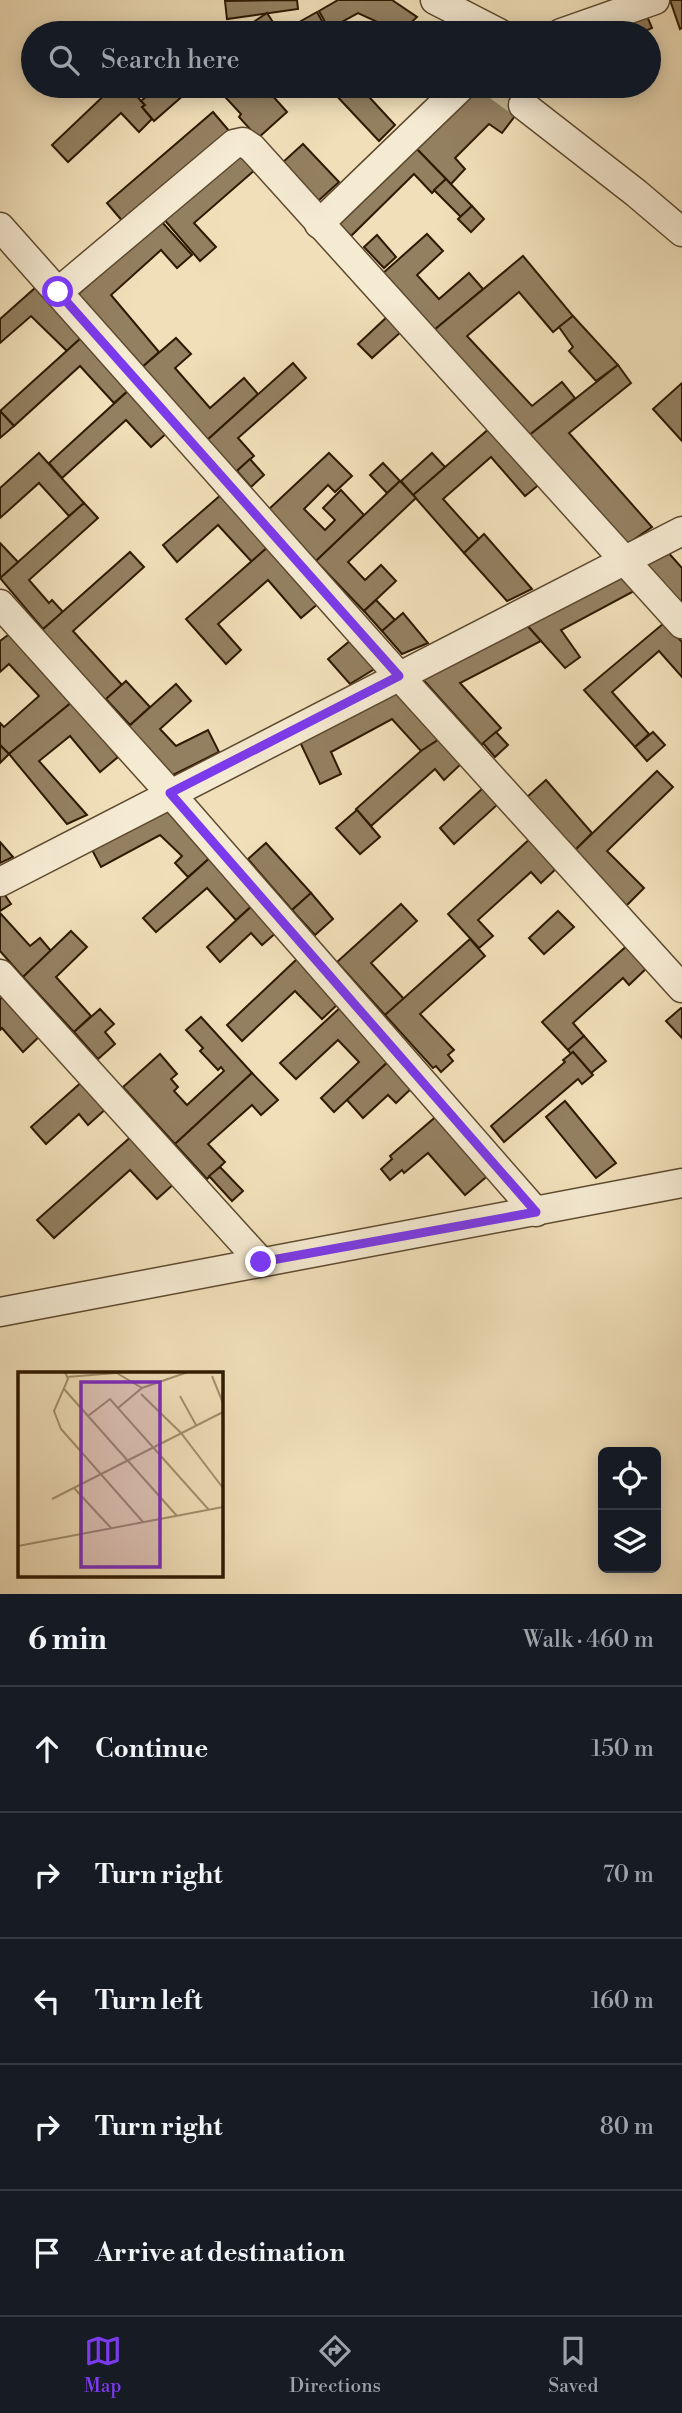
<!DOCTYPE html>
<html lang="en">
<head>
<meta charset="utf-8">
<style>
	body { margin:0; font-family:"Libre Bodoni",serif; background:#20242c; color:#f1f3f6 }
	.controls { position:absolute; right:21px; bottom:21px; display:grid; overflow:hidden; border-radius:10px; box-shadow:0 4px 18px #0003 }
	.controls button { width:63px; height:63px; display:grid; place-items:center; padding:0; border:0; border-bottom:2px solid #363941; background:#171b24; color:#f1f3f6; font:35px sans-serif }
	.stop { position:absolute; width:21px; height:21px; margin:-16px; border:5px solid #7c3aed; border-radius:50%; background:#fff }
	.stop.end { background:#7c3aed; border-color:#fff; box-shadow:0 2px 7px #0008 }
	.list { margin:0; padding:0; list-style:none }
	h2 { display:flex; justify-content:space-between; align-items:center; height:91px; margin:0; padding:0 28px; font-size:30px }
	h2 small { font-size:23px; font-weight:400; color:#9ea1a6 }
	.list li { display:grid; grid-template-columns:46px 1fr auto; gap:21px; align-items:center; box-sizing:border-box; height:126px; padding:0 28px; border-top:2px solid #363941 }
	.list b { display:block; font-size:26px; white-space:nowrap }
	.list em { font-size:23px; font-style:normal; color:#9ea1a6 }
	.icon { flex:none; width:38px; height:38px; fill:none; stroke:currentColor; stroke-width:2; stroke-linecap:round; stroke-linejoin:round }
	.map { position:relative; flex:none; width:682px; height:1594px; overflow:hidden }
	.search { position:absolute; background:#171b24; box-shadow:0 4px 18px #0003; left:21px; right:21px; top:21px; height:77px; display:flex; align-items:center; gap:18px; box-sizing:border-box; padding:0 24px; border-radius:38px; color:#9ea1a6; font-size:26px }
	.sheet { height:721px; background:#171b24 }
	nav { display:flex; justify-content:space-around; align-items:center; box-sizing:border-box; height:98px; border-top:2px solid #363941; background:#171b24; font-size:19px; color:#9ea1a6 }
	nav a { display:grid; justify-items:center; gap:4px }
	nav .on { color:#7c3aed }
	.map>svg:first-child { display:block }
</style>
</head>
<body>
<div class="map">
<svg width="682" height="1594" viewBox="0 0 682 1594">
	<rect width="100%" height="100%" fill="#f0dfb9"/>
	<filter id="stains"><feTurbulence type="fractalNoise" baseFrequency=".00286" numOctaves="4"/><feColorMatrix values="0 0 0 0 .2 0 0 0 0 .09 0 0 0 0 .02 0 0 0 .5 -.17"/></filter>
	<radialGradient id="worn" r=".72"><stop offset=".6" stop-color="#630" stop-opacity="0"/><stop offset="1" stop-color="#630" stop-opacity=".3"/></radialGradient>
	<g fill="#938061" stroke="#2e1901" stroke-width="2">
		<path d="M297,0L298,9L227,19L225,1Z"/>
		<path d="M338,0H392L417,17L400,33H373L382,24L358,13L329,29L319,11Z"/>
		<path d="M670,0H682V28L680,29Z"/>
		<path d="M644,9L652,28L641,33H610L606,26Z"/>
		<path d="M317,12L327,30L321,33H287L285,30Z"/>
		<path d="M267,13L280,33H237Z"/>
		<path d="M114,86H127L145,105L142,107L152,119L139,132L121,113L68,162L52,145Z"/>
		<path d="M159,86H194L154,121L142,107L145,105L141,101Z"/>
		<path d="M215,86H264L287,112L258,138L239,117L241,114Z"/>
		<path d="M340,86H359L395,125L379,141L333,92Z"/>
		<path d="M471,86H480L518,112L502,133L489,124L455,158L465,169L451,184L411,143Z"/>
		<path d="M480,86H514L529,96L518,112Z"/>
		<path d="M213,112L230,132L124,223L107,203Z"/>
		<path d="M411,143L446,179L432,193L414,174L351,236L334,219Z"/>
		<path d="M303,144L339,182L318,201L282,163Z"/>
		<path d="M238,149L256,169L194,223L216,247L200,261L162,217Z"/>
		<path d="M446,179L472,206L461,217L434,190Z"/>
		<path d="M472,206L484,219L471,232L458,219Z"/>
		<path d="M161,221L192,255L177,268L161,250L111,295L159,352L140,369L75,297Z"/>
		<path d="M427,234L443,251L417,275L439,299L469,273L483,289L433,331L382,274Z"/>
		<path d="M377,235L396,257L384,268L364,247Z"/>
		<path d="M523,256L573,316L553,332L519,292L467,336L532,406L562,382L575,398L527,437L433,331Z"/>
		<path d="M35,288L81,338L67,351L31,316L0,343V319Z"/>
		<path d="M388,316L402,331L372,358L358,344Z"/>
		<path d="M573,316L618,365L596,381L569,351L573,347L559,327Z"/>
		<path d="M81,338L129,390L114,403L80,366L14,426L0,411Z"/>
		<path d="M176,338L191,354L175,368L210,408L244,378L258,394L205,442L140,369Z"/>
		<path d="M293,363L306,378L238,438L254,456L233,474L205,442Z"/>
		<path d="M618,365L631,383L569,433L652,527L626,545L527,437Z"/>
		<path d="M682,383V441L653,409Z"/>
		<path d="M129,390L168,432L151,447L126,420L62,478L49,463Z"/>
		<path d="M0,411L14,426L0,438Z"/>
		<path d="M491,427L541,483L525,496L491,457L443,499L479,539L464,553L413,495Z"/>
		<path d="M39,453L84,503L69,516L39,483L0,518V488Z"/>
		<path d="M329,453L352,476L335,492L328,485L304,509L325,530L335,520L323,508L341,490L364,515L316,561L268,510Z"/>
		<path d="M432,453L445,467L413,495L401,481Z"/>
		<path d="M250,459L264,475L251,487L237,471Z"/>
		<path d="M383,463L400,481L387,493L370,475Z"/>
		<path d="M400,481L416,498L348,562L365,580L381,565L396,581L364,611L316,561Z"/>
		<path d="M222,494L269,546L252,562L218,525L177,562L163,545Z"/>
		<path d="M84,503L98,518L29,580L49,603L52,600L63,612L43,629L0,578Z"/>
		<path d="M484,534L532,589L507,601L464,553Z"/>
		<path d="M0,543L18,562L0,578Z"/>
		<path d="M269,546L319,603L301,618L268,580L218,624L241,650L226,664L186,619Z"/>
		<path d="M666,550L682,568V606L643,562Z"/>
		<path d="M130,552L144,567L73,631L122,685L104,701L41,631Z"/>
		<path d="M618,571L636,590L561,630L580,657L565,668L524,622Z"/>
		<path d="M376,600L395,620L382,631L364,611Z"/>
		<path d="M403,613L428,643L402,654L382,631Z"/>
		<path d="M524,622L541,641L460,683L501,728L482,745L418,674Z"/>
		<path d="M664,623L682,642V677L659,651L612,692L649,734L635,747L584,690Z"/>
		<path d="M12,632L72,702L9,754L0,745V723L4,727L39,696L9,664L0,672V641Z"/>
		<path d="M351,640L376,668L350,684L328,659Z"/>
		<path d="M126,681L150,707L130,725L106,699Z"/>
		<path d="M176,684L191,701L160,729L176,746L208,730L219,752L171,776L128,727Z"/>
		<path d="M398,688L441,738L421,751L392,719L331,752L341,774L320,784L299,740Z"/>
		<path d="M72,702L118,757L100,772L70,736L39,761L87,815L67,824L9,754Z"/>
		<path d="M496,732L508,745L495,757L483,743Z"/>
		<path d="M653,732L665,745L647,761L635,747Z"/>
		<path d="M441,738L462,763L444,780L435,769L371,826L356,809L421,751Z"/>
		<path d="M0,745L9,754L0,763Z"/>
		<path d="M657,771L673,787L607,851L644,888L626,906L573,852Z"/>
		<path d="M546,780L592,833L573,852L527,797Z"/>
		<path d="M483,788L498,804L454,844L440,828Z"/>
		<path d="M168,806L212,856L188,877L175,863L182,856L160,835L101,867L90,846Z"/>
		<path d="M357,810L380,837L360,854L336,828Z"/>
		<path d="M533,836L560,865L541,883L531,872L478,920L493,936L479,948L448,914Z"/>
		<path d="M0,842L13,857L0,863Z"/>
		<path d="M266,843L311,893L292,910L248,859Z"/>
		<path d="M212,856L255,903L236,920L207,888L156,932L143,918Z"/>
		<path d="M0,888L11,904L0,911Z"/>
		<path d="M311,893L333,919L315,935L292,910Z"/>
		<path d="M401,904L417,921L371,963L404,999L385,1015L337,962Z"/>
		<path d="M253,905L278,931L262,945L251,933L220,962L207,947Z"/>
		<path d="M558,911L574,927L544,954L529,938Z"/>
		<path d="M0,913L30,946L40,938L51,951L23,977L0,951Z"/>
		<path d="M71,931L87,947L56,977L91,1016L74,1032L23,977Z"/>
		<path d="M470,939L485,956L420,1014L454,1050L448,1055L453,1061L441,1072L436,1066L433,1068L385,1015Z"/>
		<path d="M630,943L650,965L629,985L623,978L573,1023L584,1036L568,1050L542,1022Z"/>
		<path d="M297,959L339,1003L322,1019L295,991L242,1041L227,1025Z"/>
		<path d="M6,994L41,1035L23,1052L2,1028L0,1030V999Z"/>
		<path d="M342,1006L392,1058L334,1112L321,1098L359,1062L338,1040L296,1079L280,1063Z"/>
		<path d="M681,1008L682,1009V1038L666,1021Z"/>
		<path d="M100,1009L114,1024L105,1032L115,1044L98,1059L74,1032Z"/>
		<path d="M201,1017L252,1073L175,1144L123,1087L160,1054L177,1074L171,1079L178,1087L174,1091L187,1105L224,1071L221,1067L218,1070L200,1051L203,1048L186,1030Z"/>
		<path d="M584,1036L606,1061L591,1073L573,1052L571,1054L568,1050Z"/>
		<path d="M573,1052L593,1075L582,1084L578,1079L504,1142L491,1126L565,1062L563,1060Z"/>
		<path d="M390,1060L414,1086L396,1103L388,1095L363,1118L347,1100Z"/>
		<path d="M252,1073L278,1100L261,1115L252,1105L208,1144L225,1162L207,1179L175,1144Z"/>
		<path d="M84,1080L108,1107L88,1125L79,1114L46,1144L31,1127Z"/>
		<path d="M565,1101L616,1163L596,1178L546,1117Z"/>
		<path d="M439,1114L491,1173L465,1195L428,1153L404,1173L402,1170L390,1180L381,1169L392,1159L390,1156Z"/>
		<path d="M133,1135L175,1183L157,1199L130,1170L54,1238L37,1220Z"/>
		<path d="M220,1167L243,1191L232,1201L209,1176Z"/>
	</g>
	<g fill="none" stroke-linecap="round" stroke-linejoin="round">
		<path stroke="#c9b794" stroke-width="28" stroke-dasharray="28 14" stroke-linecap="butt" d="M497,86L523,105"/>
		<g stroke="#5e4a2f" stroke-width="31">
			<g id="minor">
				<path d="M435,0L499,33"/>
				<path d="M561,33L655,0"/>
				<path d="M523,105L636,193L682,232"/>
				<path d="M319,224L462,86"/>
				<path d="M0,227L399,676L682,988"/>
				<path d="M58,292L234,144L243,142L252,148L682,624"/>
				<path d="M0,604L170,793L536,1212"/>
				<path d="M0,882L682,531"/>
				<path d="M0,974L261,1262"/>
				<path d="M0,1312L682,1183"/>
			</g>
		</g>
		<use href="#minor" stroke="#f5ead2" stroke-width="28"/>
	</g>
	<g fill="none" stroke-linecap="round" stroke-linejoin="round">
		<path stroke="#7c3aed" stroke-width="9" d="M58,292L399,676L170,793L536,1212L261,1262"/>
	</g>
	<g transform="translate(18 1372)">
		<rect width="205" height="205" fill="#f0dfb9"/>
		<path fill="none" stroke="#a2906f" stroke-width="2" d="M47,0L50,7L36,39L43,57L125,150M97,0L124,16M194,4L205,31M49,5L98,1M46,17L159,144M123,22L163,61L205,116M162,24L178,53M100,36L124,16L170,0M70,44L92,27L191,138M56,116L93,156M34,127L205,40M0,174L205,135"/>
		<path fill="#7b2cbf" fill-opacity="0.15" stroke="#7b2cbf" stroke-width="3.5" d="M63,10H142V195H63Z"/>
		<rect width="205" height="205" fill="none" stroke="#2e1901" stroke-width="3.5"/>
	</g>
	<rect width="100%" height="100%" filter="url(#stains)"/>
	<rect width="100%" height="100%" fill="url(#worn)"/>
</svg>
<div class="controls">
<button><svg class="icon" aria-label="locate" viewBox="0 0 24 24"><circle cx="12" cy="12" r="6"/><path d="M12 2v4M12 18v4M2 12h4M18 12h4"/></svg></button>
<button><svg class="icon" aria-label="layers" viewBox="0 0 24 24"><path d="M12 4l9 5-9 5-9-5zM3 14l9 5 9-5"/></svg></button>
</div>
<div class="stop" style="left:58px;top:292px"></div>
<div class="stop end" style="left:261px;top:1262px"></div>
<div class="search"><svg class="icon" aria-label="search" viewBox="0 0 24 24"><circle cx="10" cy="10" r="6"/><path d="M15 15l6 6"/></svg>Search here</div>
</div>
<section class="sheet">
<h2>6 min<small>Walk · 460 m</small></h2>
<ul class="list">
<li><svg class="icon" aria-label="ahead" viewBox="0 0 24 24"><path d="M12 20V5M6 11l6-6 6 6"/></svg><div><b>Continue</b></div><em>150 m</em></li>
<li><svg class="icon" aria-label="right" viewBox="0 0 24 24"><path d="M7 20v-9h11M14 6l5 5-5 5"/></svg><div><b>Turn right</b></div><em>70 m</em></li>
<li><svg class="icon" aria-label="left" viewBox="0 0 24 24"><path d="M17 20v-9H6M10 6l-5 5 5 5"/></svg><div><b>Turn left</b></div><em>160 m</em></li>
<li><svg class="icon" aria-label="right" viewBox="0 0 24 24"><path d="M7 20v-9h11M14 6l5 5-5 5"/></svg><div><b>Turn right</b></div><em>80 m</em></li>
<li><svg class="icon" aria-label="arrive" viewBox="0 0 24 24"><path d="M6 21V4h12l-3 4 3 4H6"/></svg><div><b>Arrive at destination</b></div></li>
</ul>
</section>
<nav>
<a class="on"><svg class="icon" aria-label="map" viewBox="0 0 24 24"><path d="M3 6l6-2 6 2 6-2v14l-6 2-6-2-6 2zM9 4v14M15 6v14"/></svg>Map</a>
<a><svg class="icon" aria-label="directions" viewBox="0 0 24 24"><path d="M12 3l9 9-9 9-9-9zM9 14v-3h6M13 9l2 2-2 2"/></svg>Directions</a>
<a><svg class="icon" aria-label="saved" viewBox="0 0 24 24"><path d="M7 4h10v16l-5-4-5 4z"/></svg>Saved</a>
</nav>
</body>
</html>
